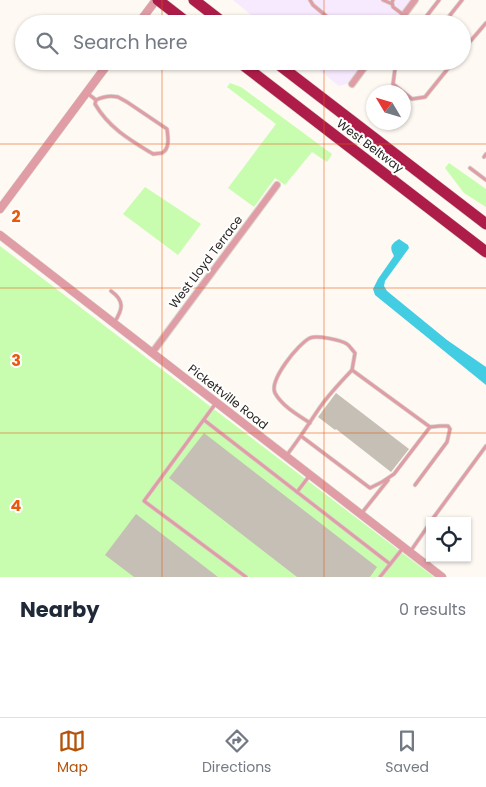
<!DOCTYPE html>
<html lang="en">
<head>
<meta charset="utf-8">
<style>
	body { margin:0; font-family:Poppins,sans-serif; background:#f2f2f3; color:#1f2937 }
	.controls { position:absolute; right:15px; bottom:15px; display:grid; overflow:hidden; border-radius:0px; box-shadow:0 1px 4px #0004 }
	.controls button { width:45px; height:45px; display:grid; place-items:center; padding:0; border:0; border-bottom:1px solid #e0e1e3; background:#fff; color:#1f2937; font:25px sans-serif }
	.compass { position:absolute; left:366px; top:85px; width:45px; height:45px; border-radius:50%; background:#fff; box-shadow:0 1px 4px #0004; rotate:308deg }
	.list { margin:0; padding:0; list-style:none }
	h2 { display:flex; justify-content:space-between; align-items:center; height:65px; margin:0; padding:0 20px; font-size:21px }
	h2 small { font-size:16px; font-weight:400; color:#747a83 }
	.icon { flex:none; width:28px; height:28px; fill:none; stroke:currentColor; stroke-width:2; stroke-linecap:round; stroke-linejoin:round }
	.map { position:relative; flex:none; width:486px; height:577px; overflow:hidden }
	.search { position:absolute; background:#fff; box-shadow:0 1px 4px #0004; left:15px; right:15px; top:15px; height:55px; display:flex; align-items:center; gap:12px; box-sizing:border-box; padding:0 18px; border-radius:28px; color:#747a83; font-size:19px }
	.sheet { height:140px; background:#fff }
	nav { display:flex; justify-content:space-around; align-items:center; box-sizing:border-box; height:70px; border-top:1px solid #e0e1e3; background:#fff; font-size:14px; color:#747a83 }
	nav a { display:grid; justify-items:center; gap:2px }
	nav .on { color:#b45309 }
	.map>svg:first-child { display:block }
</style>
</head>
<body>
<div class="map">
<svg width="486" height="577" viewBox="0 0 486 577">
	<rect width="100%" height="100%" fill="#fef9f3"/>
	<g fill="#f8eafe">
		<path d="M233,0H411L393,24H262Z"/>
		<path d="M308,61H366L350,83L339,86Z"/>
	</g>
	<g fill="#c8fdaf">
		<path d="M230,83L241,87L332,154L327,162L312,152L285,185L275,178L254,207L228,188L276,124L227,87Z"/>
		<path d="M449,163L486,189V207L464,193L445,168Z"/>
		<path d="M145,187L201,224L178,255L123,214Z"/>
		<path d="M0,246L434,577H0Z"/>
	</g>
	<path fill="#43cde3" d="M399,239L408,245L409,248L385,281L384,286L387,291L447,340L486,367V385L375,295L373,289L378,279L394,256C389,247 391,244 399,239Z"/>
	<g fill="#c6bfb5">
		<path d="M336,393L409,449L391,472L336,429L335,430L318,417Z"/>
		<path d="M204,433L377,567L370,577H297L169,478Z"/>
		<path d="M136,514L218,577H134L105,555Z"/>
	</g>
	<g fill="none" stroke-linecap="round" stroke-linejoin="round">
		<g stroke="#d7d3cd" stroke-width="4.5">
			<g id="service">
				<path d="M310,0L313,5L336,24"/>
				<path d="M383,0L392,4"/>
				<path d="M393,0L392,2L393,7L416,24"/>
				<path d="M416,23L422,22L439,0"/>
				<path d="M443,24L462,0"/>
				<path d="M462,51L486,23"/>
				<path d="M151,61C156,67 166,69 170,61"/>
				<path d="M385,61L395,69L393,84L412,99L425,97L454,61"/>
				<path d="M87,93L96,100C104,96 110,95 118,97L127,102L167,129C168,137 170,149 162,153C161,153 154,154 153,154C130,140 109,128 95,104L96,100"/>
				<path d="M484,157L486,154"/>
				<path d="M470,168L486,180"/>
				<path d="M111,291C125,301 123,309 114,323"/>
				<path d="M216,403L144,501L246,577"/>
				<path d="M204,420L390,564"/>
				<path d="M310,423C298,415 282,406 275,393C269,380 298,344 310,338C317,335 341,340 347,344C350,346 352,350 355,353L352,370"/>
				<path d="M286,456C298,441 308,425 318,410C328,395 340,383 352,370L430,427L394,474L382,482L370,488L301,436"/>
				<path d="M415,485L447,442L450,429L448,426H440L430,427"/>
				<path d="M297,492L310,475"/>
				<path d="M361,514L388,480"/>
				<path d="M431,521L486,446"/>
				<path d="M410,552L430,523"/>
				<path d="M380,577L403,548"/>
			</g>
		</g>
		<g stroke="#d7d3cd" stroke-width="8">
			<g id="minor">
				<path d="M397,24L415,0"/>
				<path d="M352,84L369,61"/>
				<path d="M152,353L277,185"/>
			</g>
		</g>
		<g stroke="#d7d3cd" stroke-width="9">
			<g id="tertiary">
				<path d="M138,24L156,0"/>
				<path d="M0,209L110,61"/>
				<path d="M0,235L442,577"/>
			</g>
		</g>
		<g stroke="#d7d3cd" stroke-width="12">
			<g id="motorway">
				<path d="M158,0L189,24"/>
				<path d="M194,0L225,24"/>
				<path d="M238,61L486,252"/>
				<path d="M274,61L486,224"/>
			</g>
		</g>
		<use href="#service" stroke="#e09da6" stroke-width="3"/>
		<use href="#minor" stroke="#e09da6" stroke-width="6"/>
		<use href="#tertiary" stroke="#e09da6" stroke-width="8"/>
		<use href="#motorway" stroke="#ae1d49" stroke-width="11"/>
	</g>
	<path fill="none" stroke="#e8590c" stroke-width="1" stroke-opacity="0.55" d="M162,0V24M324,0V24M162,61V577M324,61V577M0,144H486M0,288H486M0,433H486"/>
	<g text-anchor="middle" stroke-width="4" stroke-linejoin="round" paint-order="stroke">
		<g font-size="12" fill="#272421" stroke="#fff">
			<text transform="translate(370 146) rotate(37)" y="4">West Beltway</text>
			<text transform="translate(206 262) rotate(-53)" y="4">West Lloyd Terrace</text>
			<text transform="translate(228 397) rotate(38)" y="4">Pickettville Road</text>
		</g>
	</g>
	<g font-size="16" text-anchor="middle" font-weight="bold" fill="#e8590c" stroke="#fff" stroke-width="4" stroke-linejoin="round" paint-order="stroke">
		<text x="16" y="222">2</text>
		<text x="16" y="366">3</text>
		<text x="16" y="511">4</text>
	</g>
</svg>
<div class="controls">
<button><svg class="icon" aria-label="locate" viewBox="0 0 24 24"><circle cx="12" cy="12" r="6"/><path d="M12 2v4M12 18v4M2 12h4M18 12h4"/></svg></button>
</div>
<svg class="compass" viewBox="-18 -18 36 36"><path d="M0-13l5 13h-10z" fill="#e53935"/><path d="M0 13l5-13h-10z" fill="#747a83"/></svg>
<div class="search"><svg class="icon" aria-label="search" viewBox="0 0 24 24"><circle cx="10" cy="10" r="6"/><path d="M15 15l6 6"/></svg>Search here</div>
</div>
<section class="sheet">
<h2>Nearby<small>0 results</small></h2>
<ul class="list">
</ul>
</section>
<nav>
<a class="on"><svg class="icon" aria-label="map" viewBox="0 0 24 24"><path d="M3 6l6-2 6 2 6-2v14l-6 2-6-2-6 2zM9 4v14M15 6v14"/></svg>Map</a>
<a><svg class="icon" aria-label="directions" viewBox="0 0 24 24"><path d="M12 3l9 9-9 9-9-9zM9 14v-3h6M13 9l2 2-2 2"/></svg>Directions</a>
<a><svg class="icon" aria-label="saved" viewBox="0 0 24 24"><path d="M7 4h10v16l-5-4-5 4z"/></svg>Saved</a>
</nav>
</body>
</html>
